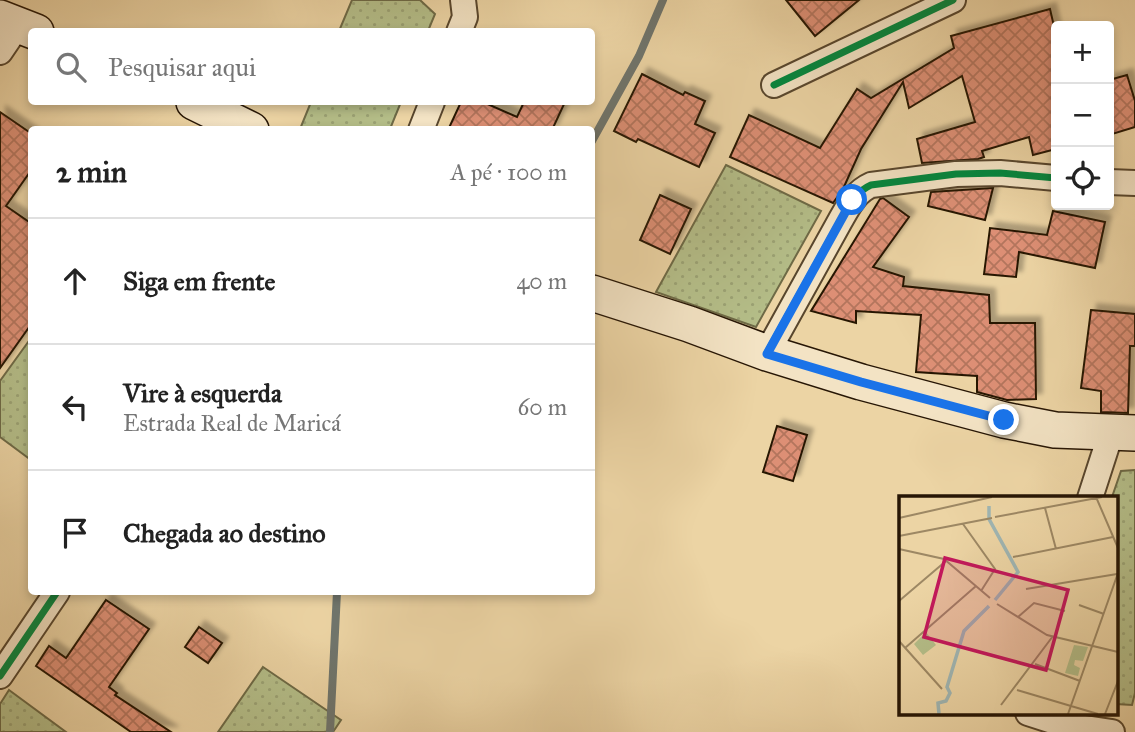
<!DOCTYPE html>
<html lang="pt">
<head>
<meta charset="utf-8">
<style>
	body { margin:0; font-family:"IM FELL Great Primer",serif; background:#f6f6f6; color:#222 }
	.controls { position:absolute; right:21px; top:21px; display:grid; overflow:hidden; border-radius:7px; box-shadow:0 4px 10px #0003 }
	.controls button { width:63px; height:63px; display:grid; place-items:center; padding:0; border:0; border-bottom:2px solid #e0e0e0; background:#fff; color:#222; font:35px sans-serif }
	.stop { position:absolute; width:21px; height:21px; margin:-16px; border:5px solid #1a73e8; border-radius:50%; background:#fff }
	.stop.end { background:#1a73e8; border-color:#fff; box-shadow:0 2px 7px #0008 }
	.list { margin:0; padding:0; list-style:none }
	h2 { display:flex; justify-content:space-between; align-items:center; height:91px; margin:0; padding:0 28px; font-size:30px }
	h2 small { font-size:23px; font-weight:400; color:#767676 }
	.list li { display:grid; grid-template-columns:46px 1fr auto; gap:21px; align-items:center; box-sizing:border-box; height:126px; padding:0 28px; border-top:2px solid #e0e0e0 }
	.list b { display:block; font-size:26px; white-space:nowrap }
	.list p { margin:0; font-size:23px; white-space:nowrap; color:#767676 }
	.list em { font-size:23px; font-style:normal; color:#767676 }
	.icon { flex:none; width:38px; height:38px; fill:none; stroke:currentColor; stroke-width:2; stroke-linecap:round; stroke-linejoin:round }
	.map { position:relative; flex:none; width:1135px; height:732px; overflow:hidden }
	.search { position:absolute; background:#fff; box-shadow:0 4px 10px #0003; left:28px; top:28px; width:567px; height:77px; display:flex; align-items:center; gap:18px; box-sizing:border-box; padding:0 24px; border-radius:7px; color:#767676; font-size:26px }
	.panel { position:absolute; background:#fff; box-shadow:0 4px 10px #0003; left:28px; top:126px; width:567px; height:469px; border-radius:7px }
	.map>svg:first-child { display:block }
</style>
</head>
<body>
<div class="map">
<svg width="1135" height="732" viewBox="0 0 1135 732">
	<defs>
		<pattern id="grass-dots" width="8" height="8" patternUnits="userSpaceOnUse" patternTransform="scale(1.75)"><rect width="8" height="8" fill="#b4bd88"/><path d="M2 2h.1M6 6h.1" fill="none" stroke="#9ba274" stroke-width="1.8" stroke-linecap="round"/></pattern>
		<pattern id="building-cross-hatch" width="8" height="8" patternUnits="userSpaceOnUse" patternTransform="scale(1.75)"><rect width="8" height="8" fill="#dd8f74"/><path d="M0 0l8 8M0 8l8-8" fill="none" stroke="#b3745d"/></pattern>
		<filter id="shadow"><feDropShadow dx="6" dy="-6" stdDeviation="2" flood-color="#0004"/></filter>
	</defs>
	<rect width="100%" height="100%" fill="#ecd4a4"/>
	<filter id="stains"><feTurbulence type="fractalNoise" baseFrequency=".00286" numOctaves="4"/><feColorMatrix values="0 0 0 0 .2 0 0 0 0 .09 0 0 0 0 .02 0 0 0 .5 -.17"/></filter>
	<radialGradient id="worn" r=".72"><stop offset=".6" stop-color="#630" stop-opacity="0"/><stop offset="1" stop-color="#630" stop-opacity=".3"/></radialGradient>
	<g fill="url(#grass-dots)" stroke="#6e6a46" stroke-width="2">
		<path d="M352,0H420L435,14L428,31H339Z"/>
		<path d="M311,102H401L390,129H300Z"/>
		<path d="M726,165L821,211L756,327L656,292Z"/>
		<path d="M31,338V460L0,437V381Z"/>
		<path d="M1135,470V693L1132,705L1116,704V498L1112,497L1121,471Z"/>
		<path d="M263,667L341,720L333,732H218Z"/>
		<path d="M9,690L66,732H0V704Z"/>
	</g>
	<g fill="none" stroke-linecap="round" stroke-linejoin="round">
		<g stroke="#6f756d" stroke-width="8">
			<path d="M592,141L639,56L663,0"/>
			<path d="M330,732L337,592"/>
		</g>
	</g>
	<g fill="url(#building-cross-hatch)" stroke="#271605" stroke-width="2" filter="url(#shadow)">
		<path d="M786,0H859L815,36Z"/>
		<path d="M1050,9L1056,35V149L1033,155L1029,137L982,151L984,157L978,159L922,163L917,139L975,122L962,76L909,108L903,82L861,149L843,189L833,203L730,157L749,115L820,148L857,89L871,98L954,48L951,36Z"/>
		<path d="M642,74L683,95L685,92L705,101L695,124L715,133L699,167L638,139L636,142L614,131Z"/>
		<path d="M1127,75L1135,101V127L1109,135V80Z"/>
		<path d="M461,102H483L517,117L524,102H565L552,130H448Z"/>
		<path d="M0,112L32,134V169L6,206L32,224V323L0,368Z"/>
		<path d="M993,188L985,220L928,206L931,192Z"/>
		<path d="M660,195L691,209L670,254L640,240Z"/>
		<path d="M883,198L909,217L873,267L904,277L903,286L989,295L990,323H1035L1036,399L1007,400L977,392V376L916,372L921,315L856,311V323L811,311L880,199Z"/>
		<path d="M1053,211L1105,222L1095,268L1019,252L1016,277L984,274L990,228L1047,235Z"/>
		<path d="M1091,310L1135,314V346H1130L1128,413L1101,412V391L1081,388Z"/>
		<path d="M777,426L807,435L793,481L763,472Z"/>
		<path d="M106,600L149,629L109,687L117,693L115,695L171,732H131L36,666L49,646L66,658Z"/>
		<path d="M199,627L222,643L208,663L185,647Z"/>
	</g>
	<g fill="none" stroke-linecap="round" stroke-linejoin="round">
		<g stroke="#58462d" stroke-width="28">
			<g id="street">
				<path d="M459,32L465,17L463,0"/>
				<path d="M0,52L19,24"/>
				<path d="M774,85L953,0"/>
				<path d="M421,130L432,102"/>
				<path d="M1109,182L1135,183"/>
				<path d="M767,353L840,221C848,207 855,192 871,185L956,174L1000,173L1056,178"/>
				<path d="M1090,498L1111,433"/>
				<path d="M0,676L57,592"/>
				<path d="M1028,713L1065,725L1112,732"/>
			</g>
		</g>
		<g stroke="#271605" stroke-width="38">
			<g id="secondary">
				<path d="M0,18L36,32"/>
				<path d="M194,102L251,130"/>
				<path d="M592,293L689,324L767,353L861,382L1004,420L1055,430L1135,433"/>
			</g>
		</g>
		<use href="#street" stroke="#f3e3c4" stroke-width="24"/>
		<use href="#secondary" stroke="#f3e3c4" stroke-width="35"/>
		<g stroke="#f3e3c4" stroke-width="11">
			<g id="cycleway">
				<path d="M774,85L953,0"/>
				<path d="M767,353L840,221C848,207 855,192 871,185L956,174L1000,173L1056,178"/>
				<path d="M0,676L57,592"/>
			</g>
		</g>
		<use href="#cycleway" stroke="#00873e" stroke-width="7"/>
	</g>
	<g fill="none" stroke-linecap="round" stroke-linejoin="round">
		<path stroke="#1a73e8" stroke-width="9" d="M852,200L767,354L861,382L1004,420"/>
	</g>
	<g transform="translate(899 496)">
		<rect width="219" height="219" fill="#ecd4a4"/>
		<path d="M27,136L37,149L24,159L15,148ZM175,149L189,151L184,165L176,164L175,169L181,172L179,180L166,177Z" fill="#b4bd88"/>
		<path fill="none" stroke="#9fb5b2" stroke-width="3.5" d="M90,10V23L119,76L96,104M40,218L39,207L47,205L51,197L48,191L65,135L90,110"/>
		<path fill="none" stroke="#9d8864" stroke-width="2" d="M197,1L219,52M146,12L157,53M96,21L203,1M0,22L93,1M64,28L96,73L82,95M0,40L93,22M0,53L45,63L91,102M114,61L214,41M127,93L218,78M0,105L47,65M98,108L148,139L219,156M180,109L205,118M119,121L135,107L166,115M0,145L43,193M6,152L77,90M136,168L181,185M118,194L199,218M102,209L154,140M169,218L219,77M206,218L219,185"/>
		<path fill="#c2185b" fill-opacity="0.15" stroke="#c2185b" stroke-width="3.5" d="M46,62L169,94L147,174L25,141Z"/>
		<rect width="219" height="219" fill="none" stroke="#271605" stroke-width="3.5"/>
	</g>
	<rect width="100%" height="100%" filter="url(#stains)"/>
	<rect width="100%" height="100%" fill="url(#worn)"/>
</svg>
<div class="controls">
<button>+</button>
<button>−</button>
<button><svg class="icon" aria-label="locate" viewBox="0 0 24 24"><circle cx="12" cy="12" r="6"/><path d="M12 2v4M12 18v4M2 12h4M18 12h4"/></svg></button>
</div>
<div class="stop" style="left:852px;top:200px"></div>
<div class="stop end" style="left:1004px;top:420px"></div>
<div class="search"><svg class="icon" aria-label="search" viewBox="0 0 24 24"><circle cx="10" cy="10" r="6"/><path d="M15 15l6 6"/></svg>Pesquisar aqui</div>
<section class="panel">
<h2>2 min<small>A pé · 100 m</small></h2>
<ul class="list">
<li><svg class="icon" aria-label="ahead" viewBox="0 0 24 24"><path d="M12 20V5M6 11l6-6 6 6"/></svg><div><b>Siga em frente</b></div><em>40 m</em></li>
<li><svg class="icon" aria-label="left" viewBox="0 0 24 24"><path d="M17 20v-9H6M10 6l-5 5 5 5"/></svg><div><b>Vire à esquerda</b><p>Estrada Real de Maricá</p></div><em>60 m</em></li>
<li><svg class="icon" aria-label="arrive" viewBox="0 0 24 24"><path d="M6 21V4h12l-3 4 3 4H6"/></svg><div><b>Chegada ao destino</b></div></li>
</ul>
</section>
</div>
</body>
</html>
